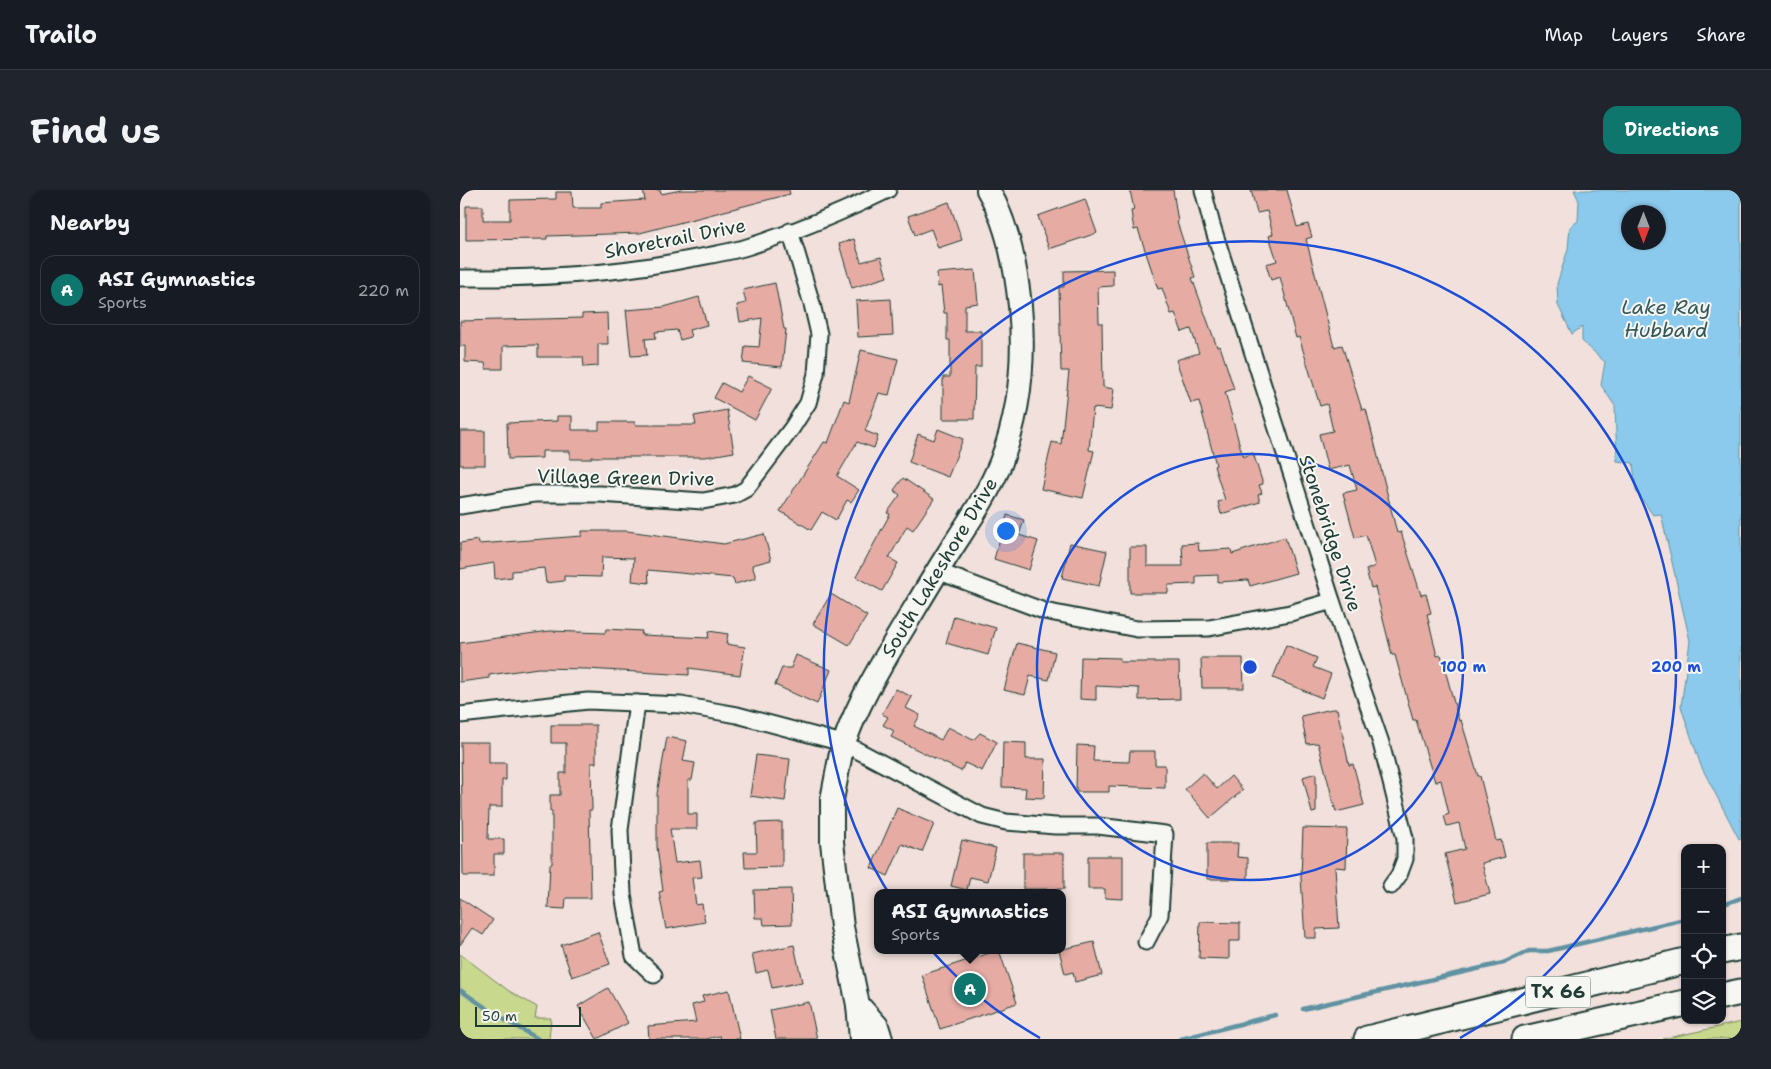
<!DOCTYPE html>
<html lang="en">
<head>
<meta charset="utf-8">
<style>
	body { margin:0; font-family:"Shantell Sans",sans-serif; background:#20242c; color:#f1f3f6 }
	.controls { position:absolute; right:15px; bottom:15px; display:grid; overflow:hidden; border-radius:10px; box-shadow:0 1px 4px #0004 }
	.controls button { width:45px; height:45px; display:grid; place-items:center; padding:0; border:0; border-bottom:1px solid #363941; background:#171b24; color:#f1f3f6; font:25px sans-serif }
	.compass { position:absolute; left:1161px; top:15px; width:45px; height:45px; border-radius:50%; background:#171b24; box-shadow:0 1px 4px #0004; rotate:180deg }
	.scale { position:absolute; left:15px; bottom:12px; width:106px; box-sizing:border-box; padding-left:5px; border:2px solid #1f3d34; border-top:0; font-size:14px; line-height:18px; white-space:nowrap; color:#1f3d34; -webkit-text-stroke:4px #f6f6f2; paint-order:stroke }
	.you { position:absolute; left:545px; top:340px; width:18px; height:18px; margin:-12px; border:4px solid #fff; border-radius:50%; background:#1a73e8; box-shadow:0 0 0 8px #1a73e833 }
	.badge { display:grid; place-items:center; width:32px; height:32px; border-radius:50%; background:#0f766e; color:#fff; font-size:16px; font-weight:700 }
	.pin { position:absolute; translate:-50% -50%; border:2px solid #fff; box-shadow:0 1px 5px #0006 }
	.popup { position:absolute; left:414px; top:699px; width:192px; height:65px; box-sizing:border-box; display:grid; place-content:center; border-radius:10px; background:#171b24; filter:drop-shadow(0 1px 4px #0005); font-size:16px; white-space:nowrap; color:#9ea1a6 }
	.popup b { font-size:19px; color:#f1f3f6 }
	.popup::after { content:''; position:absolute; left:50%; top:100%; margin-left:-10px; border:10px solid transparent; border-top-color:#171b24 }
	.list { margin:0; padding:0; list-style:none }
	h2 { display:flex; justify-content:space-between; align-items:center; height:65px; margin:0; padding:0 20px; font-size:21px }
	h2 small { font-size:16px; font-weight:400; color:#9ea1a6 }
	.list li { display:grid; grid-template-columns:32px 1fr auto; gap:15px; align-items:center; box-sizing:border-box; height:70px; margin:0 10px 10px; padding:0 10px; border:1px solid #363941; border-radius:15px }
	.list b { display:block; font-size:19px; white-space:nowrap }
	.list p { margin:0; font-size:16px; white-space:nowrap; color:#9ea1a6 }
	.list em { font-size:16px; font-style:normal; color:#9ea1a6 }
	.icon { flex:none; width:28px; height:28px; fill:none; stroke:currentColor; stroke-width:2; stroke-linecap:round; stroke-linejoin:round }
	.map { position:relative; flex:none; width:1281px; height:849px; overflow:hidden; border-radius:15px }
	header { display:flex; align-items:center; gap:30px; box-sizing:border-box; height:70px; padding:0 25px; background:#171b24; border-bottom:1px solid #363941 }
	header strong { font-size:24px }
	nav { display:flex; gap:28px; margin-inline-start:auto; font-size:18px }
	.intro { display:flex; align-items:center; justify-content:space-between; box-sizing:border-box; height:120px; padding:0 30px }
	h1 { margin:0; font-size:35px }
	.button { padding:12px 22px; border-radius:15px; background:#0f766e; color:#fff; font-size:18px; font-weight:700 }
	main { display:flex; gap:30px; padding:0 30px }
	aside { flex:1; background:#171b24; border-radius:15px; box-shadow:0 1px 4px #0004 }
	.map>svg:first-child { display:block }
</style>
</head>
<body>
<header>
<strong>Trailo</strong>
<nav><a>Map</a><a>Layers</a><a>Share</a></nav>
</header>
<div class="intro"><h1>Find us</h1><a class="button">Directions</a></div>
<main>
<aside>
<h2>Nearby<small></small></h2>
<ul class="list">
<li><span class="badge">A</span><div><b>ASI Gymnastics</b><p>Sports</p></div><em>220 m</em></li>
</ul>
</aside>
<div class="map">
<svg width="1281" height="849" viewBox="0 0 1281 849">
	<rect width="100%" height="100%" fill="#f1e0db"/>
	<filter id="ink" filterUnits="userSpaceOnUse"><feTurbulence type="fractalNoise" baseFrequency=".02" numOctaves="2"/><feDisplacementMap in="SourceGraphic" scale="10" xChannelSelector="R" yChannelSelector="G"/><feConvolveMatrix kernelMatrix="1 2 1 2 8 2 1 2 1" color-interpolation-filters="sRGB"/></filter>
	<g filter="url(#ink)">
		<g fill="#c8d88c" stroke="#748a60">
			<path d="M0,764L49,801L77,817L75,828H91L89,849H0Z"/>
			<path d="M1281,832V849H1203Z"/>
		</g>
		<path fill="#8bcaec" stroke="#6092a2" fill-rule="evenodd" d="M1114,0H1281V648L1279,649L1241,576L1221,517L1230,451L1201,324L1193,325L1176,301L1173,273L1157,271L1155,216L1141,195L1145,172L1122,151V137L1112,144L1098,115L1097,94L1108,59L1110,37L1118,31L1119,11ZM1168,22H1198V52H1168Z"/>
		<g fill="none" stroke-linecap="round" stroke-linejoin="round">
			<g stroke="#6092a2" stroke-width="4.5">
				<path d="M1262,715L1281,708"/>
				<path d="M0,800L32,822L78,849"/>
				<path d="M843,819L1043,773L1069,761H1088L1225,729"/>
				<path d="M721,849L815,825"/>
			</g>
		</g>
		<g fill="#e6aca4" stroke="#1f3d34">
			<path d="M183,0H200L201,4L221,0H329L330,4L180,43L87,46V49L6,50V16H23V30H50V10L96,9V2H112L113,18H141V13L185,10Z"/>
			<path d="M670,0H713L718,32H717L735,87L732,88L757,157L760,156L774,199L765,202L783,267L793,263L803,294L799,295L802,303L798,305L800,312L761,324L758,312L765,310L754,276L756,275L739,211L731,213L716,170L739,163L731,139L722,142L715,123L711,124L702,98L698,99L678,39L674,40L671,21L674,20Z"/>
			<path d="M791,0H827L837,37L848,34L852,47L846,49L874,157L882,155L902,220L906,219L937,343L941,342L961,405L966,404L971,423L967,424L977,466L981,465L999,531L1001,530L1018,586H1020L1036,651L1041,650L1045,667L1022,673L1030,704L997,712L985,664L1005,659L999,633L987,636L984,626L989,624L981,590L975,592L956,530H953L935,465H932L915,397L911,398L906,380L915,376L906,345L895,348L883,303L897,300L890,275L868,280L859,244L873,241L867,214L860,216L839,147L836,148L820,87L811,90L806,74L817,71L809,46L813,44L807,21L797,23Z"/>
			<path d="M625,9L637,43L589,59L578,26Z"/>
			<path d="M489,12L502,50L478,58L471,39L455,45L448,26Z"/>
			<path d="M394,49L401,72L421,67L427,87L392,98L379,54Z"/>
			<path d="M515,80L518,113L505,115V141H521V177H515L514,229H483V187H490V150H487V123H484L481,96L478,97L477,83Z"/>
			<path d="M653,80V96L638,97L639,133H642L643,197L654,199L651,220L633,218L629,260L634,261L623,308L581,299L592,252L601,254L609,181H601L599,97H604V81Z"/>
			<path d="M315,93L324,139H326L322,177L283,173L285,156L299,157L302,128L280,132L277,115L286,113L283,100Z"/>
			<path d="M239,107L247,135L229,140L231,147L220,150L217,140L195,142L196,148L185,149L187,165L171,166L166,120L204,117Z"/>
			<path d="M431,109L433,145L398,147L396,111Z"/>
			<path d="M147,123L148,154H138V176L124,177L123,167H78V155L43,156V179H26L25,173L5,172V156H0V131L122,128V124Z"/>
			<path d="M401,160L438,169L429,205L419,203L405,241L418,246L414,258L397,252L377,286L399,300L391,312L387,310L376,330L362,322L351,340L320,321L364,252L368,253L384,210L389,212Z"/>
			<path d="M288,186L312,198L295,230L254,208L262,193L279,202Z"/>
			<path d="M267,220L274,262L245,267H131V269H110V261H82V268L48,269L47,233L97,231V226H112V240H139V232H175V235H236L234,226Z"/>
			<path d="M478,239L503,249L488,287L449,272L458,244L474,250Z"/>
			<rect x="0" y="241" width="25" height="34"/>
			<path d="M443,288L474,309L453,340L447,336L429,368L438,373L422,401L396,387L430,324L427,323L440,305L434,300Z"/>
			<path d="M547,325L564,330L559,345L578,351L569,380L534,369Z"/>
			<path d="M122,341H167L264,354L304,344L311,370L292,375L296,388L275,394L273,388L188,380L189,393L172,391L174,368L142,367L141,387L104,386V391L86,393L84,378L52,381V387L35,389L34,373L0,379V353L18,350L19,354L122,346Z"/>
			<path d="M825,347L836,383L790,396L788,390L758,392V385L736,386V394L708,395V403H670V357H687V376H723L722,354L738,353L739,361L771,359L772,364Z"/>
			<path d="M610,353L647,361L639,396L602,388Z"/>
			<path d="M371,404L407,426L389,455L353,434Z"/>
			<path d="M494,426L536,438L528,465L486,453Z"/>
			<path d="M146,439L182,441L181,445L248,448L249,441L268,444L266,454L285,457L280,485L229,478V485L127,479L78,478L29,485V488L0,492V453L90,441L145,443Z"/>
			<path d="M557,453L595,462L589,490L570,486L565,505L544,500Z"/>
			<path d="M826,455L857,468L853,477L871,484L862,508L813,488Z"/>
			<path d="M336,465L371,480L357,514L315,495L322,478H331Z"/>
			<path d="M621,467L660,468V472H719L720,509L679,510V498L636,496V510L620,509Z"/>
			<path d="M741,468H783L784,498H742Z"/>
			<path d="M436,499L452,507L446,518L460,525L454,536L481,550L488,537L513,550L520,543L537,552L522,581L505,573L501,581L431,547L434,541L423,535L428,527L422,524Z"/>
			<path d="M872,519H877L889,575L893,574L904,615L876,622L858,553L847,554L841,526Z"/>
			<path d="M91,535H136V573H131L132,620H129L131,708H106L105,719L88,718L90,674H92V621H90V605H100V583H106V553H91Z"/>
			<path d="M207,547L227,551L223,571L235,573L232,590H228V624H237V639H210L215,673L240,670L242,687L232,688L236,715L242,714L245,732L206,739L199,702L203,701L197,657V604Z"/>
			<path d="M1,552H29V573H46V590H42V617H29L28,649H44V664H34V686H3Z"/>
			<path d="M543,552L566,553V569H585L584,608L565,607L566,598L542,597Z"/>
			<path d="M617,555L634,556L633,571L669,572L670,561H695V575H705V598L649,596V602H616Z"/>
			<path d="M296,565L330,569L325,611L290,606Z"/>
			<path d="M743,583L757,599L771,586L783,600L750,628L725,599Z"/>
			<path d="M856,583V622L852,623L843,587Z"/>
			<path d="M437,618L474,634L462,662L442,654L428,686L411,678Z"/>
			<path d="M322,632V677L285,678L284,662H297L296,633Z"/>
			<path d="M843,638L887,639L886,678L875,677L879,738L856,739V748H845L841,687Z"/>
			<path d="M502,650L536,658L528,691L510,687L507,700L491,696Z"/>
			<path d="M747,653H778L777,667L788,668V689H747Z"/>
			<rect x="563" y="663" width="41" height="36"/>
			<path d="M628,666H663V709L645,708V699H628Z"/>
			<path d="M331,699L332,734L304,735L303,728H295L294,700Z"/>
			<path d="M0,708L33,730L23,745L12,738L0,755Z"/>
			<path d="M740,732L780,733V751H769V769L739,768Z"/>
			<path d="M138,742L150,774L112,787L101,755Z"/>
			<path d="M634,752L642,785L615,792L613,782L605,784L599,760Z"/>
			<path d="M334,755L342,792L312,798L308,780L296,783L292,764Z"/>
			<path d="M539,760L557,813L480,839L462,785Z"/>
			<path d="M148,798L168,833L137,849L118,816Z"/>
			<path d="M269,800L280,849H261L260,846L246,849H189L188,836L236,832L232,815L244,812L242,806Z"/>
			<path d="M349,812L357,849H316L310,820Z"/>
		</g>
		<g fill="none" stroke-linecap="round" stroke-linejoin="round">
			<g stroke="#1f3d34" stroke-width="19">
				<g id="street">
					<path d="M743,0L752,35L872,411L921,553L945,648V669L939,685L931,696"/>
					<path d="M0,88C79,89 157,84 235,68C252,65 270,62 287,57C335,42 383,22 428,0"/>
					<path d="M0,316L74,304H140L243,311L275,305L286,299L332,238L348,213L356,184L359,144L352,114L330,41"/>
					<path d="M477,381L584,421L677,439L749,438L830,423L872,411"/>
					<path d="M177,513L160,640L163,704L174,766L194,785"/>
					<path d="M0,525L128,511L221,515L277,525L375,551"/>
					<path d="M393,558L522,626L546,632L595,636H638L705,644L700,725L686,752"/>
				</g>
			</g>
			<g stroke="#1f3d34" stroke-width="26">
				<g id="secondary">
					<path d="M387,545C400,510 419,479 437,448C454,420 471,391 488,364C507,334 528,305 541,272C560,222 565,169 560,116C556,77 548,34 528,0"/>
					<path d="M381,563L372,610V652L382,737L398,815L401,849"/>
					<path d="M398,815L417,836L421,849"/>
				</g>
			</g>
			<g stroke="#1f3d34" stroke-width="29">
				<g id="primary">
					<path d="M1262,761L1281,757"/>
					<path d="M1262,806L1281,802"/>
					<path d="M907,849L1225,771"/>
					<path d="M1065,849L1225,813"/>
				</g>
			</g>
			<use href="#street" stroke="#f6f6f2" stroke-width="15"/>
			<use href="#secondary" stroke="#f6f6f2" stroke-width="22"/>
			<use href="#primary" stroke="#f6f6f2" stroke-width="25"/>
		</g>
	</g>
	<g fill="none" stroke="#1d4ed8" stroke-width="2.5">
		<circle cx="790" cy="477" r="213"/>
		<path d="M580 848A426 426 0 1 1 1000 848"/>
	</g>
	<g text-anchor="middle" stroke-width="4" stroke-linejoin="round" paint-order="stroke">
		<rect fill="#f6f6f2" stroke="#60746d" stroke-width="1" x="1065.5" y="786.5" width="65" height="31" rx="4"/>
		<g font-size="18" font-weight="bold" fill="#1f3d34">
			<text x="1098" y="808">TX 66</text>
		</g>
		<g font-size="19" fill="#1f3d34" stroke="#f6f6f2">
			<text transform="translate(215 48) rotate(-11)" y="7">Shoretrail Drive</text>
			<text transform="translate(166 287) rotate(1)" y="7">Village Green Drive</text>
			<text transform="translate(871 343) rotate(72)" y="7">Stonebridge Drive</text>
			<text transform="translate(479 377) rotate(-59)" y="7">South Lakeshore Drive</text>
		</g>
		<g font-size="20" font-style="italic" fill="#355959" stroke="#f6f6f2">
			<text x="1206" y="124">Lake Ray<tspan x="1206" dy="23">Hubbard</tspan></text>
		</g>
	</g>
	<circle cx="790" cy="477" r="8" fill="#1d4ed8" stroke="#f6f6f2" stroke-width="2.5"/>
	<g font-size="15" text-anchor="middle" font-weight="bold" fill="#1d4ed8" stroke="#f6f6f2" stroke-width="4" stroke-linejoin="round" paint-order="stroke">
		<text x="1003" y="482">100 m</text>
		<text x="1216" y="482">200 m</text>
	</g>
</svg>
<div class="controls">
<button>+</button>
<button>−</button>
<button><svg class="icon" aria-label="locate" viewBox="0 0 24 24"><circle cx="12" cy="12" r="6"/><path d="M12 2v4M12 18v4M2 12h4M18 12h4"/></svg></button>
<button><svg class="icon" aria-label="layers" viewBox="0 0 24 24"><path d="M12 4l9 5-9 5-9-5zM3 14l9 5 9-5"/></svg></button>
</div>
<svg class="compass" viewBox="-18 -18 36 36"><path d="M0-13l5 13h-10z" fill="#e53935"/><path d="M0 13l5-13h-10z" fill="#9ea1a6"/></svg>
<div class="scale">50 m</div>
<div class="you"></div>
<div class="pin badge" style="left:510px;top:799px">A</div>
<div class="popup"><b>ASI Gymnastics</b>Sports</div>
</div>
</main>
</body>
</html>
